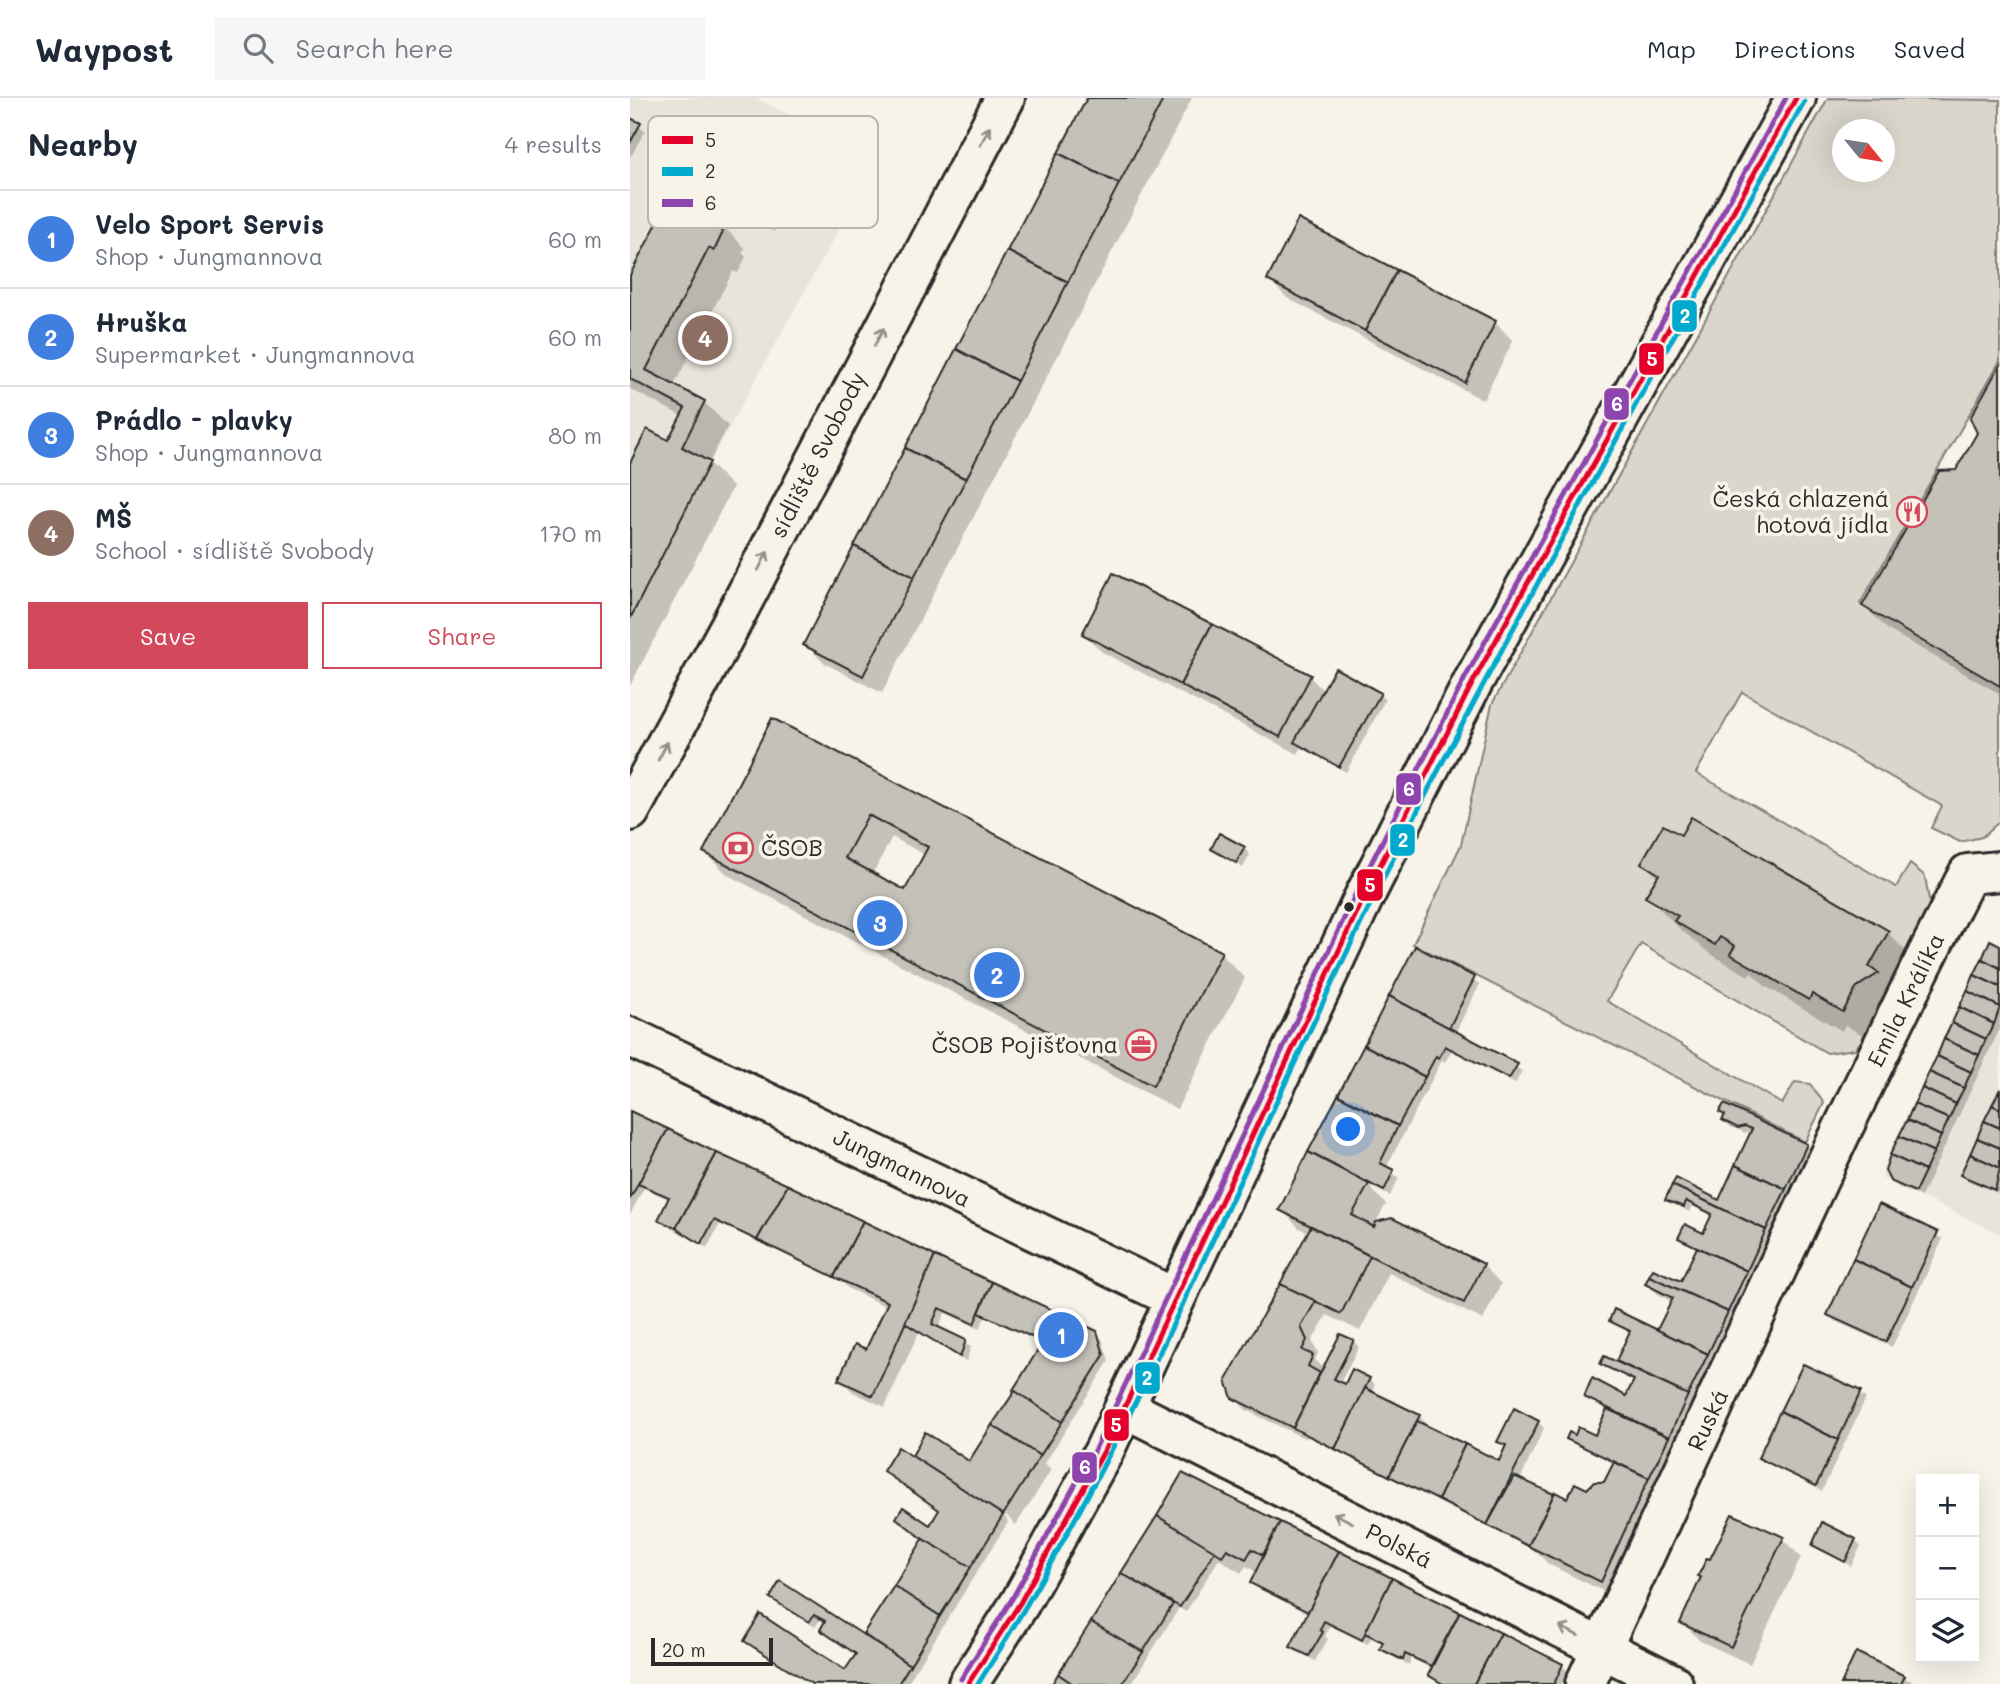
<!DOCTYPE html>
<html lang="en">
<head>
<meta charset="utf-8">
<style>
	body { margin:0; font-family:Mali,sans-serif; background:#f6f6f7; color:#1f2937 }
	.controls { position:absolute; right:21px; bottom:21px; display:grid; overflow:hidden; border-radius:0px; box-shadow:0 7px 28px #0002 }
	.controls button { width:63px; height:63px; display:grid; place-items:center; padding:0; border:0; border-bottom:2px solid #e0e1e3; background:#fff; color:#1f2937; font:35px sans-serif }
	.compass { position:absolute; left:1202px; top:21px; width:63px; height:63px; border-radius:50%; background:#fff; box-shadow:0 7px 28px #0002; rotate:120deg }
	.scale { position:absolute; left:21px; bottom:18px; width:122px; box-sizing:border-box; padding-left:7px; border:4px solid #2b2b2b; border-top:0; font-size:19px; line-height:24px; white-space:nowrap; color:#2b2b2b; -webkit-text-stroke:5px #f7f3e8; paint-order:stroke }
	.you { position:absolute; left:719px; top:1032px; width:24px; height:24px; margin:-18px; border:5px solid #fff; border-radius:50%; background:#1a73e8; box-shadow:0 0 0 10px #1a73e833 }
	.badge { display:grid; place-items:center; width:46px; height:46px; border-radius:50%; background:#d1495b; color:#fff; font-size:23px; font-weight:700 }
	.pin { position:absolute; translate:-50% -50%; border:4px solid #fff; box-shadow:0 2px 7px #0006 }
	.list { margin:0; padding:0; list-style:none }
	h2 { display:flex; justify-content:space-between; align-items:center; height:91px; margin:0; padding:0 28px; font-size:30px }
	h2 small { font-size:23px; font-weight:400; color:#747a83 }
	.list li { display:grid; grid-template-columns:46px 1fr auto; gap:21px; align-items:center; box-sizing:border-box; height:98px; padding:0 28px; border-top:2px solid #e0e1e3 }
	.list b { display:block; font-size:26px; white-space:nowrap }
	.list p { margin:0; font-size:23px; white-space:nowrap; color:#747a83 }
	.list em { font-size:23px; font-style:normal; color:#747a83 }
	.actions { display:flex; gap:14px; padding:21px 28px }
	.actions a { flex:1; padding:16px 0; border:2px solid #d1495b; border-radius:0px; text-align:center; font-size:24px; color:#d1495b }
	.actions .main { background:#d1495b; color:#fff }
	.icon { flex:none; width:38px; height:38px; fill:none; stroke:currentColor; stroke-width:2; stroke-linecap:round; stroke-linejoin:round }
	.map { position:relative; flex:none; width:1370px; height:1586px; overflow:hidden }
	header { display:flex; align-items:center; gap:42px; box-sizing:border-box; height:98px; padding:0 35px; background:#fff; border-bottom:2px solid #e0e1e3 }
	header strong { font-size:33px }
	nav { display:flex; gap:38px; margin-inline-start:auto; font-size:24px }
	.search { width:490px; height:63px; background:#f6f6f7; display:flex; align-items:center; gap:18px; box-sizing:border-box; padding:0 24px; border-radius:0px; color:#747a83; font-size:26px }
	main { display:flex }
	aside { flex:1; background:#fff }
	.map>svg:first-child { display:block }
</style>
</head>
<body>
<header>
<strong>Waypost</strong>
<div class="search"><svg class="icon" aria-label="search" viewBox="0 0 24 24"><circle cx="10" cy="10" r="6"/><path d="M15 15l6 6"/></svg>Search here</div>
<nav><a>Map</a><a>Directions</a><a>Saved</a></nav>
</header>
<main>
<aside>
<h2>Nearby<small>4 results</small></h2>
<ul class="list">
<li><span class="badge" style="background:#3f7fe0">1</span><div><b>Velo Sport Servis</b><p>Shop · Jungmannova</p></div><em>60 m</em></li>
<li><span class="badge" style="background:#3f7fe0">2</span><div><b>Hruška</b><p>Supermarket · Jungmannova</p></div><em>60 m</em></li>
<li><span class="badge" style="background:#3f7fe0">3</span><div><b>Prádlo - plavky</b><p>Shop · Jungmannova</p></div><em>80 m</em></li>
<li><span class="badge" style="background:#8d6e63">4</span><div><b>MŠ</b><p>School · sídliště Svobody</p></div><em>170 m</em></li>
</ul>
<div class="actions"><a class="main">Save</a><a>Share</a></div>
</aside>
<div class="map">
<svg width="1370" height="1586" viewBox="0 0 1370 1586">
	<rect width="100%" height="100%" fill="#f7f3e8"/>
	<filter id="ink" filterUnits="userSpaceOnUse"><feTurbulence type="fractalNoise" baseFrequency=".0143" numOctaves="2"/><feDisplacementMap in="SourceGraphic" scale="14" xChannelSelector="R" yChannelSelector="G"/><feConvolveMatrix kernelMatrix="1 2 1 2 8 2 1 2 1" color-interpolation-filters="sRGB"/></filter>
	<g filter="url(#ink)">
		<g fill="#e8e4da">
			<path d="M0,0H126L164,19L218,115L80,364L0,521Z"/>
			<path d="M1360,840L1370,845V1136L1252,1080L1254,1066Z"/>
		</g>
		<path fill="#dad6cc" stroke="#82807c" stroke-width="2" fill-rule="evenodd" d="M1198,0L1370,2V263L1230,506L1370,586V723L1352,739L1330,744L1301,730L1312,708L1112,594L1066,675L1266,789L1280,766L1295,778L1300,808L1243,928L1225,951L1197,955L1011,846L977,903L1152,1006L1165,984L1180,986L1194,1005L1175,1044L783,846L831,747L862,606ZM1212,32H1254V74H1212Z"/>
		<g fill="#0003" fill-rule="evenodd">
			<path d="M460,0H562L252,595L194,565L176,547Z"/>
			<path d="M0,22L15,33L0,60Z"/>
			<path d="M41,101L91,126L115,150L112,155L116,159L108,175L103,173L43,289L74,304L98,328L79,365L103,389L0,588V369L39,345L52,318L0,291V181Z"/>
			<path d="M153,101L159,107L144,134L99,107Z"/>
			<path d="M639,182L865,224L883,243L853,302L657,200Z"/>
			<path d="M1370,271V596L1258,532L1234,508L1327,374L1349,335Z"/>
			<path d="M454,536L680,579L694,593L750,597L755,602L716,674L672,649L668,656L472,554Z"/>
			<path d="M143,623L591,856L615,880L547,1011L98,777L75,754ZM262,739L295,757L276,794L242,777Z"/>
			<path d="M614,750L620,756L613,770L583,751Z"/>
			<path d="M1013,765L1258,835L1290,867L1246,945L1215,927L1212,933L1135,888L1121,874L1118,878L1079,855L1050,831L1018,799L1028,780Z"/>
			<path d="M1370,849V930L1291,1099L1268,1089L1262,1082Z"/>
			<path d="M786,850L850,886L825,935L892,973L885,986L822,952L815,964L812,962L756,1070L769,1080L760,1098L737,1087L756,1106L745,1126L853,1167L871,1186L853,1222L759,1175L730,1233L697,1217L682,1243L688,1255L685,1262L694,1271L711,1238L723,1243L729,1249L710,1285L716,1288L739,1281L745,1287L741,1295L789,1318L795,1324L793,1327L870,1365L877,1350L869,1343L908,1324L914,1330L890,1382L938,1402L975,1385L985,1366L938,1341L966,1339L978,1313L956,1299L997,1300L1005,1284L972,1265L987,1266L1001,1235L981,1222L1028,1234L1043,1204L1030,1198L1017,1186L1052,1185L1068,1151L1050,1140L1074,1137L1083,1118L1062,1108L1059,1114L1038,1101L1090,1104L1123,1032L1115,1035L1100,1028L1091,1014L1176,1047L1182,1053L1024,1388L1036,1400L989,1501L918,1466L906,1453L677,1338L676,1341L616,1312L604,1299L680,1135L669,1130L651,1111Z"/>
			<path d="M1370,995V1096L1337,1082L1332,1076Z"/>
			<path d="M0,1015L466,1235L472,1241L479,1263L415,1365L421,1372L386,1427L372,1413L378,1424L277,1586H182L117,1543L216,1575L228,1557L198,1537L196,1525L191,1521L185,1529L148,1506L142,1500L150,1485L234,1539L310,1413L255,1373L291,1364L284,1358L339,1365L414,1246L355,1219L350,1231L315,1215L308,1231L341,1249L336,1264L289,1234L255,1309L223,1294L211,1282L237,1253L257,1209L219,1191L211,1183L90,1126L77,1150L36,1127L30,1122L40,1102L14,1090L0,1117Z"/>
			<path d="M1250,1108L1313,1141L1262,1249L1205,1223L1199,1217Z"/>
			<path d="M1174,1268L1236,1300L1192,1393L1130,1360Z"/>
			<path d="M553,1377L932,1568L938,1573L932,1586H811L800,1577L802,1571L781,1560L779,1567L757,1556L752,1550L754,1546L741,1540L738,1546L700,1528L695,1538L698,1541L685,1563L662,1549L679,1516L627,1490L622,1484L627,1474L616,1468L611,1475L589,1461L556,1514L549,1510L501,1586H424Z"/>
			<path d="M1153,1441L1171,1459L1120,1566L1070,1543L1052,1524L1073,1480Z"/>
			<path d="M1225,1442L1231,1448L1221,1468L1184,1446Z"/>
			<path d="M1227,1556L1287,1586H1213Z"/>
		</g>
		<g fill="#c4c1b9" stroke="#2b2b2b" stroke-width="2" fill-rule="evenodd">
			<path d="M457,0H534L489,86L428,55Z"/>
			<path d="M0,20L11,25L0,45Z"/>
			<path d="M428,55L489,86L438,184L377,153Z"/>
			<path d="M41,98L92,124L88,131L93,134L84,153L79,150L16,272L75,303L52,349L80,364L0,521V365L17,331L38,342L55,310L0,281V177Z"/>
			<path d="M668,121L767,172L735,233L637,182Z"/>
			<path d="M377,153L438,184L387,283L326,251Z"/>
			<path d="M767,172L866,223L835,285L735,233Z"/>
			<path d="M326,251L387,283L336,381L275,350Z"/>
			<path d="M1370,267V588L1232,508L1309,373L1326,372L1347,335L1340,320Z"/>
			<path d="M275,350L336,381L284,479L224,448Z"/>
			<path d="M224,448L284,479L233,578L173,547Z"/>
			<path d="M483,475L582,526L550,587L452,536Z"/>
			<path d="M582,526L681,577L650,639L550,587Z"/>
			<path d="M705,570L751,595L709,669L664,644Z"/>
			<path d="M142,620L592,854L523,988L73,754ZM238,717L298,749L275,792L215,760Z"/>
			<path d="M1061,719L1259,833L1239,869L1249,875L1227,889L1213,914L1182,896L1179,902L1100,856L1105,848L1090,839L1085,847L1044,823L1048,818L1015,799L1029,776L1011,765L1033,727L1051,737Z"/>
			<path d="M589,735L615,749L606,765L581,751Z"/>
			<path d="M1360,842L1370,847V870L1352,861Z"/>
			<path d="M785,848L845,879L819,930L759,898Z"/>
			<path d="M1352,861L1370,870V889L1344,877Z"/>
			<path d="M1344,877L1370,889V909L1337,893Z"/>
			<path d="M1337,893L1370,909L1364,926L1329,909Z"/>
			<path d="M759,898L888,966L879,981L815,948L809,960L806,958L795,979L734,947Z"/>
			<path d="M1329,909L1364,926L1356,941L1322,925Z"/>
			<path d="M1322,925L1356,941L1349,957L1314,941Z"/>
			<path d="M1314,941L1349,957L1341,974L1307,958Z"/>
			<path d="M734,947L795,979L768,1028L708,997Z"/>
			<path d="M1307,958L1341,974L1334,990L1299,974Z"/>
			<path d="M1299,974L1334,990L1326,1006L1292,990Z"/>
			<path d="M1292,990L1326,1006L1319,1021L1284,1006Z"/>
			<path d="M1370,991V1011L1362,1007Z"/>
			<path d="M708,997L768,1028L750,1065L764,1072L754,1093L678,1054Z"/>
			<path d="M1094,1006L1177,1046L1156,1091L1105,1067L1122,1031L1115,1028L1108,1030L1092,1022L1095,1017L1089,1014Z"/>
			<path d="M1284,1006L1319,1021L1311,1038L1277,1022Z"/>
			<path d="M1362,1007L1370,1011V1030L1354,1023Z"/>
			<path d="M0,1013L38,1031L0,1101Z"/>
			<path d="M1277,1022L1311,1038L1304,1054L1269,1038Z"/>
			<path d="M1354,1023L1370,1030V1050L1347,1040Z"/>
			<path d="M38,1031L87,1055L46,1130L28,1122L39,1099L8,1086Z"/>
			<path d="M1269,1038L1304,1054L1295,1073L1260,1057Z"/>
			<path d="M1347,1040L1370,1050V1070L1340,1056Z"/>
			<path d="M678,1054L739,1086L722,1117L744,1129L746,1124L762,1120L854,1166L834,1205L649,1112Z"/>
			<path d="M87,1055L158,1087L127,1142L84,1122L71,1146L46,1130Z"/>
			<path d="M1340,1056L1370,1070L1365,1092L1330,1077Z"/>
			<path d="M1260,1057L1295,1073L1285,1094L1260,1083L1255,1072Z"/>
			<path d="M1105,1067L1156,1091L1136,1132L1042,1087L1046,1080L1089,1102Z"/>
			<path d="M158,1087L233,1123L204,1179L127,1142Z"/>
			<path d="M1042,1087L1136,1132L1117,1173L1048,1140L1055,1126L1073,1135L1082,1116L1056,1103L1054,1109L1035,1102Z"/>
			<path d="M1249,1106L1308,1134L1282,1189L1223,1161Z"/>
			<path d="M233,1123L305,1158L243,1298L208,1282L225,1246L236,1251L258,1204L204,1179Z"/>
			<path d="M681,1128L740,1158L711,1216L650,1186Z"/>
			<path d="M1067,1149L1117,1173L1098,1214L1019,1178L1023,1171L1051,1183Z"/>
			<path d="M305,1158L362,1184L344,1226L309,1210L302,1226L336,1242L330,1259L275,1225Z"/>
			<path d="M1223,1161L1282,1189L1256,1244L1197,1217Z"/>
			<path d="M1019,1178L1098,1214L1078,1256L1027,1232L1043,1200L1015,1186Z"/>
			<path d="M362,1184L467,1233L474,1257L432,1324L383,1292L413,1244L349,1215Z"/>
			<path d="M650,1186L686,1203L671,1229L677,1242L672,1252L683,1257L678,1268L690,1275L663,1330L602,1300L596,1282Z"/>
			<path d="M984,1211L1078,1256L1058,1297L986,1263L1000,1233L979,1223Z"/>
			<path d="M710,1236L724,1242L704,1281L715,1286L722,1271L740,1280L705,1351L663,1330Z"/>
			<path d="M974,1258L1058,1297L1039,1339L954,1299L962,1280L996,1298L1004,1282L970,1266Z"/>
			<path d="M1173,1266L1231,1293L1208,1342L1150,1313Z"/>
			<path d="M735,1290L790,1317L759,1378L705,1351Z"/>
			<path d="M385,1293L432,1324L410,1358L362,1327Z"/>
			<path d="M884,1310L909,1323L857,1427L808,1402L835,1346L869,1363L876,1347L867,1344Z"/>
			<path d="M977,1311L1039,1339L1019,1380L936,1341L939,1334L945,1337L948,1329L965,1337Z"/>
			<path d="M1150,1313L1208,1342L1186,1388L1128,1360Z"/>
			<path d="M787,1323L835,1346L808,1402L759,1378Z"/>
			<path d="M362,1327L410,1358L373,1417L282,1358L295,1334L339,1363Z"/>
			<path d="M268,1349L373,1417L341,1469L293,1441L266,1420L273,1409L300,1427L309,1412L253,1373Z"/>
			<path d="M984,1364L1019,1380L971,1484L898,1448L925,1394L937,1400L945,1385L957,1391L964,1384H974Z"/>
			<path d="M552,1375L650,1424L633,1457L622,1451L616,1461L597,1451L592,1458L527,1418Z"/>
			<path d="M884,1378L924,1396L898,1448L857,1427Z"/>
			<path d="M1102,1416L1154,1439L1101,1549L1050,1525L1071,1479L1068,1478L1077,1460L1080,1461Z"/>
			<path d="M527,1418L585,1453L550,1509L491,1475Z"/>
			<path d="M650,1424L709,1453L678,1514L620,1485Z"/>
			<path d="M1192,1424L1226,1441L1215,1464L1182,1447Z"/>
			<path d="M293,1441L341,1469L310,1518L264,1488Z"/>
			<path d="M709,1453L762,1480L732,1542L694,1523L690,1532L693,1534L679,1558L660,1549Z"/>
			<path d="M491,1475L543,1506L513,1554L461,1524Z"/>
			<path d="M762,1480L830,1514L801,1568L775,1556L773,1562L750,1551L753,1544L735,1535Z"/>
			<path d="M150,1483L280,1567L268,1586H182L114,1543L130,1516L215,1572L226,1556L190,1532L195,1523L184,1517L179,1524L140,1500Z"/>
			<path d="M264,1488L310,1518L280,1567L233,1536Z"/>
			<path d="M830,1514L871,1535L844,1586H813L798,1577Z"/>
			<path d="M461,1524L513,1554L492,1586H443L428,1576Z"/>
			<path d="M871,1535L933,1566L924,1586H844Z"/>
			<path d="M1226,1554L1275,1578L1271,1586H1211Z"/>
			<path d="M428,1576L443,1586H422Z"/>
		</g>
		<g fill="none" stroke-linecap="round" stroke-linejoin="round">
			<g stroke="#2b2b2b" stroke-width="44">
				<g id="minor">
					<path d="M0,713L102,524L375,0"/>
					<path d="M0,939L545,1200"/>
					<path d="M495,1310L1043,1586"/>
					<path d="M955,1586C1081,1316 1202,1042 1338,776L1370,773"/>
				</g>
			</g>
			<g stroke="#2b2b2b" stroke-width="44">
				<path id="secondary" d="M338,1586L390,1505L474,1353L733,801L843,584L1166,0"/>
			</g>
			<use href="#minor" stroke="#f7f3e8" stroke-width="38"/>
			<use href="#secondary" stroke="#f7f3e8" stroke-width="38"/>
			<g stroke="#f7f3e8" stroke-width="10">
				<path id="bus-1" d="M338,1586L390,1505L474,1353L733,801L843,584L1166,0"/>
			</g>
			<g stroke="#f7f3e8" stroke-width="10">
				<path id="bus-2" d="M348,1586C507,1339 612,1064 743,801C877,531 1028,268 1174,4"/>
			</g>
			<g stroke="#f7f3e8" stroke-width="10">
				<path id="bus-3" d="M331,1581L382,1501L466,1349L725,797L835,580L1156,0"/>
			</g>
			<use href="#bus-1" stroke="#e4002b" stroke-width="5"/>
			<use href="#bus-2" stroke="#00a9ce" stroke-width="5"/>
			<use href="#bus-3" stroke="#8e44ad" stroke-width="5"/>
		</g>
		<defs><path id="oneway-shaft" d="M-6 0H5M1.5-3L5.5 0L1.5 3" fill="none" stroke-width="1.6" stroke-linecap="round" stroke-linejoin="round" transform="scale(1.75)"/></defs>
		<g stroke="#918f8a">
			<use href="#oneway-shaft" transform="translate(355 38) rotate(-62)"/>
			<use href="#oneway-shaft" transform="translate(249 239) rotate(-62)"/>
			<use href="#oneway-shaft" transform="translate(133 463) rotate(-63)"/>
			<use href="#oneway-shaft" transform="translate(33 653) rotate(-62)"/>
			<use href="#oneway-shaft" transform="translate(713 1420) rotate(-153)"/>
			<use href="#oneway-shaft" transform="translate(939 1533) rotate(-153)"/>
		</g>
	</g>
	<defs>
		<g id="restaurant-ring" transform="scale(1.575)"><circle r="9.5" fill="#f7f3e8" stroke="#d1495b" stroke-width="1.5"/><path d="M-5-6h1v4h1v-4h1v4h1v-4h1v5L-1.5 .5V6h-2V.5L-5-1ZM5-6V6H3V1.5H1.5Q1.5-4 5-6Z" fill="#d1495b"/></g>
		<g id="bank-ring" transform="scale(1.575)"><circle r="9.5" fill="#f7f3e8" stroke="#d1495b" stroke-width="1.5"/><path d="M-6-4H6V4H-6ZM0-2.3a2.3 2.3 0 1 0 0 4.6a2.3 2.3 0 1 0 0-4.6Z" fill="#d1495b"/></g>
		<g id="office-ring" transform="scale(1.575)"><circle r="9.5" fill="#f7f3e8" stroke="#d1495b" stroke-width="1.5"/><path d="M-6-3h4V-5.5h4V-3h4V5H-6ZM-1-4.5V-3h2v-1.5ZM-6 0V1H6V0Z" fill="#d1495b"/></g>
	</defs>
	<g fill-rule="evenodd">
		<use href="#restaurant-ring" x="1282" y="414"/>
		<use href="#bank-ring" x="108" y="750"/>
		<use href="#office-ring" x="511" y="947"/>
	</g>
	<circle fill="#2b2b2b" stroke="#f7f3e8" stroke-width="2.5" cx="719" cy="809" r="6"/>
	<g text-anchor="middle" stroke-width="7" stroke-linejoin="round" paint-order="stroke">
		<g font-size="23" fill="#2b2b2b" stroke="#f7f3e8">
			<text transform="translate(188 357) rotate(-63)" y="8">sídliště Svobody</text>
			<text transform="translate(1276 902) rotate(-64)" y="8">Emila Králíka</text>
			<text transform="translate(272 1070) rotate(26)" y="8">Jungmannova</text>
			<text transform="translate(1078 1322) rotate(-65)" y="8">Ruská</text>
			<text transform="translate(769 1448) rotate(27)" y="8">Polská</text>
		</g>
		<g font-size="23" fill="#2b2b2b" stroke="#f7f3e8" text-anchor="end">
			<text x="1259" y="409">Česká chlazená<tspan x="1259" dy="26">hotová jídla</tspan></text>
			<text x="131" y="758" text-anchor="start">ČSOB</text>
			<text x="488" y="955">ČSOB Pojišťovna</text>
		</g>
	</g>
	<rect x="18" y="18" width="230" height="112" rx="10" fill="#f7f3e8" stroke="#bab7af" stroke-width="2"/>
	<rect x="32" y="38" width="31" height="8" fill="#e4002b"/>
	<rect x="32" y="69" width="31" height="9" fill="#00a9ce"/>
	<rect x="32" y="101" width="31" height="8" fill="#8e44ad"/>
	<g font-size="19" fill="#2b2b2b">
		<text x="75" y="49">5</text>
		<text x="75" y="80">2</text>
		<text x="75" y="112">6</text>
	</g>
	<g stroke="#f7f3e8" stroke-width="2.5">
		<rect x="1041" y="201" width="27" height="34" rx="7" fill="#00a9ce"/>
		<rect x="1008" y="244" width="27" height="34" rx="7" fill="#e4002b"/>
		<rect x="973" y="289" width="27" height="34" rx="7" fill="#8e44ad"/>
		<rect x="765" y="674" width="27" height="34" rx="7" fill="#8e44ad"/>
		<rect x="759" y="725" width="27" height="34" rx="7" fill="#00a9ce"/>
		<rect x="726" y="770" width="28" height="34" rx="7" fill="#e4002b"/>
		<rect x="504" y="1263" width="27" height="34" rx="7" fill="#00a9ce"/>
		<rect x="473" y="1310" width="27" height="34" rx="7" fill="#e4002b"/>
		<rect x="441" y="1353" width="27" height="33" rx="7" fill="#8e44ad"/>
	</g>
	<g font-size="19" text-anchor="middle" font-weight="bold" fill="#fff">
		<text x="1055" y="225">2</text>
		<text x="1022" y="268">5</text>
		<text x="987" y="313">6</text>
		<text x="779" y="698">6</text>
		<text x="773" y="749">2</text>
		<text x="740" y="794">5</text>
		<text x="517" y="1287">2</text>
		<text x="486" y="1334">5</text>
		<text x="455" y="1376">6</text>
	</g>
</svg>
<div class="controls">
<button>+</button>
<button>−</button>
<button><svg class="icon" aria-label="layers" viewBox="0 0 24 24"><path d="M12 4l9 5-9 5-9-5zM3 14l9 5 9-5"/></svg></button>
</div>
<svg class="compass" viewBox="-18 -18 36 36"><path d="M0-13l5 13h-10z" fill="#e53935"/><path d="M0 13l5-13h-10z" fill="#747a83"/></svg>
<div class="scale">20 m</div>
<div class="you"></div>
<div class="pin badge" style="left:431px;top:1237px;background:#3f7fe0">1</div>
<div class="pin badge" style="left:367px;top:877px;background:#3f7fe0">2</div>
<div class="pin badge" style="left:250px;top:825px;background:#3f7fe0">3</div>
<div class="pin badge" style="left:75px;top:240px;background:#8d6e63">4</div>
</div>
</main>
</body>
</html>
